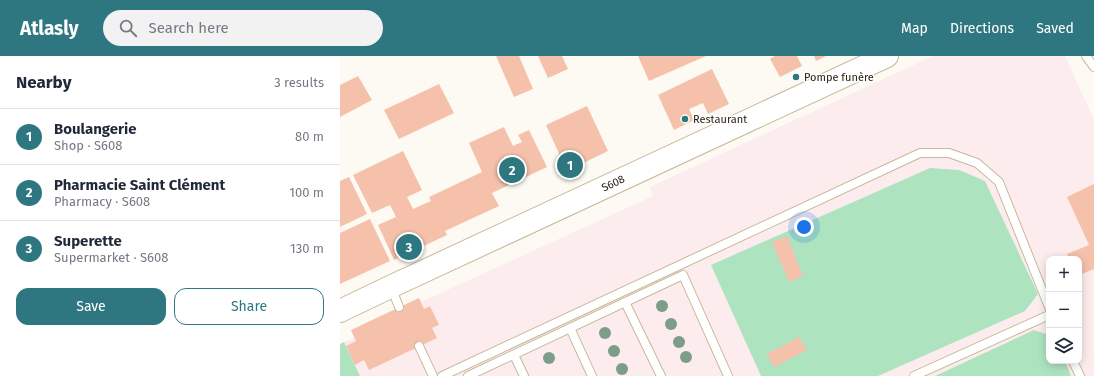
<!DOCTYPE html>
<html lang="en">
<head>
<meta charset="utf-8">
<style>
	body { margin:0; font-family:"Fira Sans",sans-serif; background:#f2f2f3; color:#1f2937 }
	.controls { position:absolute; right:12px; bottom:12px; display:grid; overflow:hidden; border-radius:8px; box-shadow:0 2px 10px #0003 }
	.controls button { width:36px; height:36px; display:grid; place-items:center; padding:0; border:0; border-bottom:1px solid #e0e1e3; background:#fff; color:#1f2937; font:20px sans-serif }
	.you { position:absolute; left:464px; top:171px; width:14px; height:14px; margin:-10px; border:3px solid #fff; border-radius:50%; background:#1a73e8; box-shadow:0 0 0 6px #1a73e833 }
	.badge { display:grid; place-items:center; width:26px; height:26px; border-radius:50%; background:#2f7780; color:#fff; font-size:13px; font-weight:700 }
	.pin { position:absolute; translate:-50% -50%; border:2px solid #fff; box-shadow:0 1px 4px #0006 }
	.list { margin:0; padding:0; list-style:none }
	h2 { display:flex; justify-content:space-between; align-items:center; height:52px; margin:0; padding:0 16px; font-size:17px }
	h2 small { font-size:13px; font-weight:400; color:#747a83 }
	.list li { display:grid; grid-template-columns:26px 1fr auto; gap:12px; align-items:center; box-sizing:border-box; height:56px; padding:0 16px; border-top:1px solid #e0e1e3 }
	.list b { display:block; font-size:15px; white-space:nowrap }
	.list p { margin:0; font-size:13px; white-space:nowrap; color:#747a83 }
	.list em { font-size:13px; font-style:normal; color:#747a83 }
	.actions { display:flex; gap:8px; padding:12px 16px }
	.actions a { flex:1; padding:9px 0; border:1px solid #2f7780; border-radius:12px; text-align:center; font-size:14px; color:#2f7780 }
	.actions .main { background:#2f7780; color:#fff }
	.icon { flex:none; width:22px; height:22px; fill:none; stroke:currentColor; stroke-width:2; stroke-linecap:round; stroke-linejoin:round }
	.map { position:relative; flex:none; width:754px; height:320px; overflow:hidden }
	header { display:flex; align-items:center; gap:24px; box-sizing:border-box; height:56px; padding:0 20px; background:#2f7780; color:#fff }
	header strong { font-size:19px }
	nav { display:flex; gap:22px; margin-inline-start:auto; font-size:14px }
	.search { width:280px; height:36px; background:#f2f2f3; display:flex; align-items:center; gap:10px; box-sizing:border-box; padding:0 14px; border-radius:22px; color:#747a83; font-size:15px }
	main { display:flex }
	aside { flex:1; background:#fff }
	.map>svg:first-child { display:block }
</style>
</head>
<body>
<header>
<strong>Atlasly</strong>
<div class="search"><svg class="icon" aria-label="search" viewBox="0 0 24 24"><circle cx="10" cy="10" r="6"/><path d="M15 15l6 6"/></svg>Search here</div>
<nav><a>Map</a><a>Directions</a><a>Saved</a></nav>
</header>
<main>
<aside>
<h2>Nearby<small>3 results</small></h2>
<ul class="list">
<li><span class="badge">1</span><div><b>Boulangerie</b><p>Shop · S608</p></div><em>80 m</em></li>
<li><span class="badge">2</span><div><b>Pharmacie Saint Clément</b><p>Pharmacy · S608</p></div><em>100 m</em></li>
<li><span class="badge">3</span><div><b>Superette</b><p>Supermarket · S608</p></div><em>130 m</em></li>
</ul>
<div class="actions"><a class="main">Save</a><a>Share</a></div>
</aside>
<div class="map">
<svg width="754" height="320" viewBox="0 0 754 320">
	<rect width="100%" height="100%" fill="#fdfaf3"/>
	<path fill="#fcecee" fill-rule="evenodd" d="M593,0H725L754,64V320H0V288L14,282L11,274L79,242L81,246L313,140L310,131ZM709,203H739V305H709Z"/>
	<g fill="#aee3c0">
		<path d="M590,112L619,114L645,125L698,238L685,255L538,320H421L371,209Z"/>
		<path d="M694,274L709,279V305H725L731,320H595Z"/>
		<path d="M4,286L20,320H0V288Z"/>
	</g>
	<g fill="#f5c1ab">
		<path d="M156,0H179L193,33L174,41Z"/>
		<path d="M198,0H222L228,13L208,22Z"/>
		<path d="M298,0H366L309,25Z"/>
		<path d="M435,0H457L462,10L440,21L430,3Z"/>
		<path d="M474,0H486L476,5Z"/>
		<path d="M372,13L389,48L368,58L363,47L349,53L354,64L334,74L318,39Z"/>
		<path d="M18,20L32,44L0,61V29Z"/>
		<path d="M99,28L114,57L59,83L44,54Z"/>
		<path d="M247,50L268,95L227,115L206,69Z"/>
		<path d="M164,71L173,90L182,86L178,79L189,74L207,111L152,137L159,150L105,175L107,179L54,204L38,169L56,161L50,149L32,157L13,119L63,95L82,134L67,141L73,153L91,145L89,141L142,116L129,87Z"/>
		<path d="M9,121L27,158L0,171V125Z"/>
		<path d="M754,128V213L739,219V203H729L727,198L749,189L727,141Z"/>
		<path d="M30,163L50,205L0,228V177Z"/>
		<path d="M447,180L463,220L449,226L432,186Z"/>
		<path d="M79,242L84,253L90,250L99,269L92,272L97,282L29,314L24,304L15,309L6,290L16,285L11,274Z"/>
		<path d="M459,281L467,294L434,311L427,298Z"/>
	</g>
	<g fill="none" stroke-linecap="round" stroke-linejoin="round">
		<g stroke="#c7b997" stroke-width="10">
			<g id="lane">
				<path d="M746,0L754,11"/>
				<path d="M51,231L59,251"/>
				<path d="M285,246L321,320"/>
				<path d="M230,272L252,320"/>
				<path d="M79,290L93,320"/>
				<path d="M174,299L184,320"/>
				<path d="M733,305L740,320"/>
				<path d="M102,320L580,97H609L637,107L659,126L709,251"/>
				<path d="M128,320L343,219L388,320"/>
				<path d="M574,320L709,259"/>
			</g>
		</g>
		<g stroke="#c7b997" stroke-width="24">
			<path id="secondary" d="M0,255L50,231L547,0"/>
		</g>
		<use href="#lane" stroke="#fff" stroke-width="8"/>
		<use href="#secondary" stroke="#fff" stroke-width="22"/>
	</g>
	<g fill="#7c9d88">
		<circle cx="322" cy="250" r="6"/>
		<circle cx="331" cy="268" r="6"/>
		<circle cx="265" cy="277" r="6"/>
		<circle cx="339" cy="286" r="6"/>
		<circle cx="274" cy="295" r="6"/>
		<circle cx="346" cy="301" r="6"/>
		<circle cx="209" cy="302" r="6"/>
		<circle cx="282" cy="313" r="6"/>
	</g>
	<g fill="#2f7780" stroke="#fff" stroke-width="1.5">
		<circle cx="456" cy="21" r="4"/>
		<circle cx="345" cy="63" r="4"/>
	</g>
	<g text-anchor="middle" stroke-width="3" stroke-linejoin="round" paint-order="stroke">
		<g font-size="11" fill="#262114" stroke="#fff" text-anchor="start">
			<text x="464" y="25">Pompe funère</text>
			<text x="353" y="67">Restaurant</text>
		</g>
		<g font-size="11" fill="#262114" stroke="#fff">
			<text transform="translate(273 127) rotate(-25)" y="4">S608</text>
		</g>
	</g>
</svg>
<div class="controls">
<button>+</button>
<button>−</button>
<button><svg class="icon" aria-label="layers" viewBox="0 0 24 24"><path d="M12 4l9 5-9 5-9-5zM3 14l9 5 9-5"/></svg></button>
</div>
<div class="you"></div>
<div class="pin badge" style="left:230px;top:109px">1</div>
<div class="pin badge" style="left:172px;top:114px">2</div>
<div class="pin badge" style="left:69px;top:191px">3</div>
</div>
</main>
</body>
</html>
